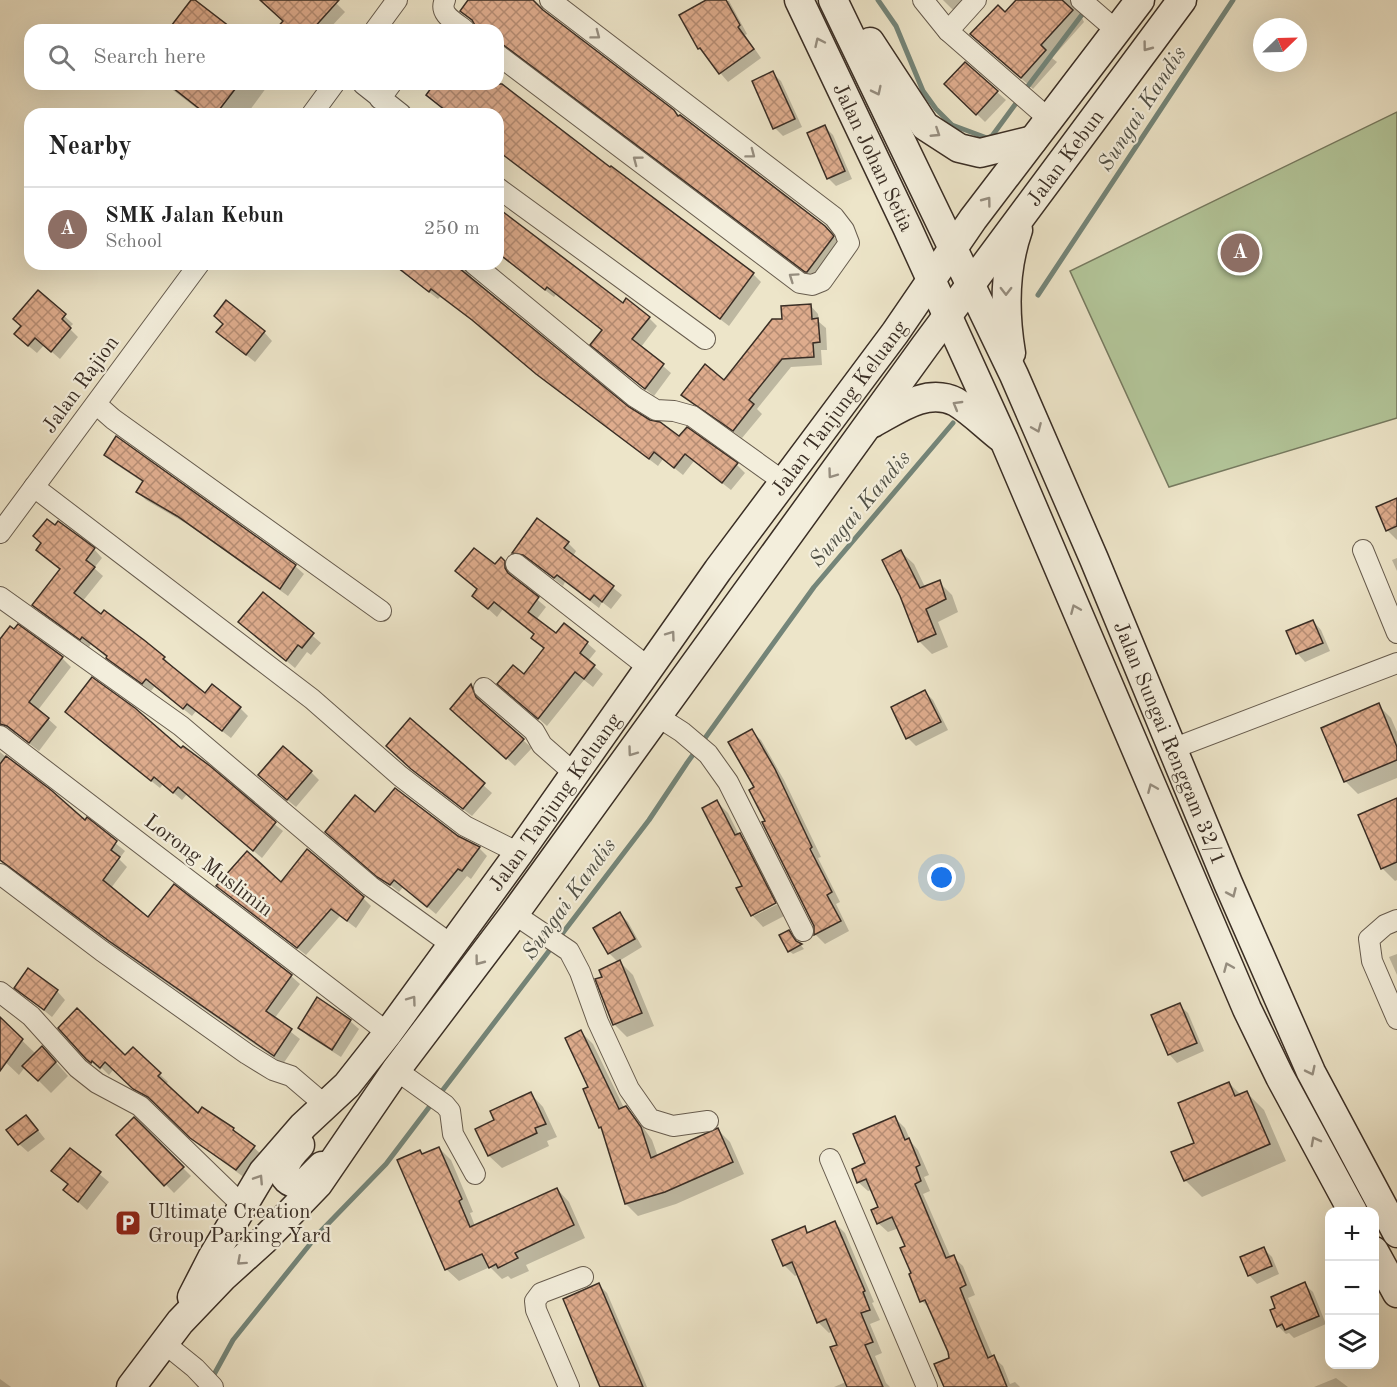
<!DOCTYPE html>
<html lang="en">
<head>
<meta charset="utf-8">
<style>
	body { margin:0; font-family:"Old Standard TT",serif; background:#f6f6f6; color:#222 }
	.controls { position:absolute; right:18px; bottom:18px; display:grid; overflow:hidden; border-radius:12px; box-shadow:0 6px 24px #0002 }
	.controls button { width:54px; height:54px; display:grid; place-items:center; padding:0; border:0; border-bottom:2px solid #e0e0e0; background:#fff; color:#222; font:30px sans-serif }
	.compass { position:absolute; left:1253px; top:18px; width:54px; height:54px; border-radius:50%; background:#fff; box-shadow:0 6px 24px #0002; rotate:67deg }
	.you { position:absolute; left:942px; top:878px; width:21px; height:21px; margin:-15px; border:4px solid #fff; border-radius:50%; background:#1a73e8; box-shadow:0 0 0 9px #1a73e833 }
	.badge { display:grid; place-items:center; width:39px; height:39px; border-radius:50%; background:#ea580c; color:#fff; font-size:20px; font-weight:700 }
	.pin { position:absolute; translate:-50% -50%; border:3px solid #fff; box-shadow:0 2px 6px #0006 }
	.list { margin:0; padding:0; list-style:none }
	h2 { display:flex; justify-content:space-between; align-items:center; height:78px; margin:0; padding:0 24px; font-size:26px }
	h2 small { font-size:20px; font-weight:400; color:#767676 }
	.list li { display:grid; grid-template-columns:39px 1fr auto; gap:18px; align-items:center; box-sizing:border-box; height:84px; padding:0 24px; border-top:2px solid #e0e0e0 }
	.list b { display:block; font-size:22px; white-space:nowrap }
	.list p { margin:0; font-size:20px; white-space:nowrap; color:#767676 }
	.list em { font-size:20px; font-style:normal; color:#767676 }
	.icon { flex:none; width:33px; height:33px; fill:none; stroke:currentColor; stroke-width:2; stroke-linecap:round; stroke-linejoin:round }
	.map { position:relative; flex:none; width:1397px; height:1387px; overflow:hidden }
	.search { position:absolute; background:#fff; box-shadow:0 6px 24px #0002; left:24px; top:24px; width:480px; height:66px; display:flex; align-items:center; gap:15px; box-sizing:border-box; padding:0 21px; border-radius:18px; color:#767676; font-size:22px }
	.panel { position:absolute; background:#fff; box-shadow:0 6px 24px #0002; left:24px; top:108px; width:480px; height:162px; border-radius:18px }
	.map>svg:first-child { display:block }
</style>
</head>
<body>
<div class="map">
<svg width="1397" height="1387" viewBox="0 0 1397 1387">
	<defs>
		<pattern id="building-cross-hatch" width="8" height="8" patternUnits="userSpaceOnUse" patternTransform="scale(1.5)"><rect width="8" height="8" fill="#deac8d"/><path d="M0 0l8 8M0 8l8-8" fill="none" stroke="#b58c73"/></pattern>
	</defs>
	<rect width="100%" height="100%" fill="#ede5c9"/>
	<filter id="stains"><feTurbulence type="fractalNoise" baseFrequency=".00333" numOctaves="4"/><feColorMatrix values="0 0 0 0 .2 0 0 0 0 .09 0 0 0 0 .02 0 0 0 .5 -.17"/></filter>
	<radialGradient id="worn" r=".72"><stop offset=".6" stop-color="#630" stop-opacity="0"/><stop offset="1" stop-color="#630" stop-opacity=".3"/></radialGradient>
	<path fill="#b3c69a" stroke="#767a60" stroke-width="1.5" d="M1397,112V418L1169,487L1070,271Z"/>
	<g fill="#0003">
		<path d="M275,0H333L345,12L328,30H287Z"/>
		<path d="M470,0H527L824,227L842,245L824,288L524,62L513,55L512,56L498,45V30H481L462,11Z"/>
		<path d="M709,0L729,1L747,34L745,35L761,58L728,82L699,48Z"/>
		<path d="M943,0H971L957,14Z"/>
		<path d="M1018,0H1090L1083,5L1081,16L1084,22L1052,58L1057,62L1033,89L972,34L1005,14Z"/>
		<path d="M965,64L1006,100L985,122L946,84Z"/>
		<path d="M772,73L781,81L802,127L783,136L775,128Z"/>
		<path d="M498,83L610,170L753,274L761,282L729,326L498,150V114H450L428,95L436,84Z"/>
		<path d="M165,84H269L247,114H204Z"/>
		<path d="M825,127L833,135L852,179L836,186L828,178Z"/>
		<path d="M498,210L623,305L649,318L657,326L641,347L671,373L654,396L601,353L603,331L556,294L554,297L498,254Z"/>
		<path d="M393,264H473L470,270L472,280L627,408L679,438L737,465L745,473L731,490L694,461L683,475L663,459L658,466L546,382L482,328L440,297L438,299Z"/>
		<path d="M38,292L73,324L69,328L78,337L60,359L44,345L37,353L25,343L23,327Z"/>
		<path d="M810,305L818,314L819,322L826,328L827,350H821L822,365L791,367L757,409L762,414L742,438L691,403L683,395L724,382L784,320Z"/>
		<path d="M224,324L264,332L272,341L255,362L227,340Z"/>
		<path d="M117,438L295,566L304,574L288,596L187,524L146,500L138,492L144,483L114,463L106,455Z"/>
		<path d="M1397,500V540L1387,530Z"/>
		<path d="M568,543L576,551L573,556L622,595L611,609L602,602L599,608L565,582L563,586L533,562L522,561L514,553Z"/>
		<path d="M94,549L102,558L94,568L103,576L82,602L164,658L172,666L171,667L205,695L213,686L240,708L248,716L231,738L196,711L192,716L155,686L151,691L116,666L91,644L89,647L42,613L34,605L61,570L38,550Z"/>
		<path d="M901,552L914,564L925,587L939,582L952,595L958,612L938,622L948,647L932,654L919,641Z"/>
		<path d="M1397,558V571L1392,560Z"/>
		<path d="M504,562L512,570L513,579L546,607L536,620L556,635L564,625L587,643L596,651L588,661L603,674L593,687L584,680L547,726L508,692L525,676L545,649L533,638L535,635L503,609L497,617L474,596L495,567Z"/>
		<path d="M263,594L321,643L311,655L307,652L295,668L249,630Z"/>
		<path d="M1313,621L1321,630L1330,651L1305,662L1297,653Z"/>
		<path d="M18,626L62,658L71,667L38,710L57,727L39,751L18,735L11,732L0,736V642Z"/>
		<path d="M471,687L479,694L483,705L532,748L515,766L460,717Z"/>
		<path d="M925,692L933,700L948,730L916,746L908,738Z"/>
		<path d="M1378,705L1391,718L1397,732V778L1358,794L1345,781Z"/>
		<path d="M75,720L182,750L283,831L262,858L187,794L182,800L163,784L160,788Z"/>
		<path d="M410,720L492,793L472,816L421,777L388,746Z"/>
		<path d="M751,731L761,740L784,780L821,857L818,858L840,902L836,904L849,931L825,944L815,934V925L767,821Z"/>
		<path d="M0,752L85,822L87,820L125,851L119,859L127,867L111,888L149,919L291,976L300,984L274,1019L300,1039L283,1064L119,950L0,860Z"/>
		<path d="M311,772L319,780L296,807L268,784Z"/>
		<path d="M1397,800V880L1395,881L1382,868Z"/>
		<path d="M717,802L728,813L739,835L751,846L779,900L754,913V916L780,903L786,915L763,927L752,915Z"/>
		<path d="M375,814L457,837L479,848L487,856L471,879L467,876L436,914L403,887L399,892L335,840Z"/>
		<path d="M281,884L363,898L371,906L356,928L340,916L306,955L218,886Z"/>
		<path d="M620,914L628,922L642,947L619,961L633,975L654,1026L627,1037L614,1024L604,977L619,963L609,953L595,928Z"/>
		<path d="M793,936L804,949L793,954L789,951Z"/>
		<path d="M1397,954V975L1389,957Z"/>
		<path d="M16,988L57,991L65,1000L52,1017Z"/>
		<path d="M318,999L350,1021L359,1029L341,1057L308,1036L300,1028Z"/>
		<path d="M1179,1005L1188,1013L1204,1051L1177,1063L1169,1054Z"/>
		<path d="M6,1025L36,1054L54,1060L68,1076L51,1093L25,1067L19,1075L0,1057V1031Z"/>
		<path d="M581,1032L593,1044L624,1108L626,1107L638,1120L652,1140L658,1157L718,1130L730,1142L744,1174L676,1204L638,1216L626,1204L603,1130L601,1127L590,1088Z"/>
		<path d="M133,1049L168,1082L165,1085L198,1115L202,1109L233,1129L262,1155L245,1178L201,1146L158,1105L143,1097L114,1069L109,1075L102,1068L100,1070L87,1058H125Z"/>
		<path d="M1229,1083L1241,1095L1247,1093L1264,1110L1286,1161L1202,1197L1185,1180L1196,1143Z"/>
		<path d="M531,1094L543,1107L557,1137L547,1141L549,1146L502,1168L489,1156L477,1130L496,1121Z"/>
		<path d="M895,1118L905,1128L911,1142L918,1150L929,1175L924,1177L930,1191L923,1194L951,1258L953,1257L963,1266L975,1295L968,1298L993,1357L1003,1366L1010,1384L1015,1382L1020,1387H945L951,1359L949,1352L932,1311L922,1301L907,1247L899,1228L888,1232L878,1223L879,1208L872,1190L868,1191L858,1182Z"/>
		<path d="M134,1119L191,1176L174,1193L118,1135Z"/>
		<path d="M34,1125L45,1139L28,1152L19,1144Z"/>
		<path d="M439,1148L451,1160L473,1212L470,1213L475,1226L557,1189L569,1202L585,1238L526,1265L529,1271L511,1279L508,1276L502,1279L490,1267L459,1281L446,1269L423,1155Z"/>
		<path d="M70,1150L109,1182L87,1210L65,1190L69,1185L53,1171Z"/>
		<path d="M835,1223L845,1233L874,1302L872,1303L880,1320L870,1324L882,1353L875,1356L886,1383L890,1387H834L846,1382L839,1345L833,1331L829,1333L818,1322L799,1274L795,1276L784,1265L804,1228L810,1233Z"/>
		<path d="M1264,1249L1272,1257L1279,1274L1257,1284L1249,1275Z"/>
		<path d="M1304,1284L1313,1292L1326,1324L1294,1338L1289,1333L1286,1334L1278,1326Z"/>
		<path d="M599,1285L607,1293L647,1387H602Z"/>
		<path d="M1336,1378L1348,1387H1314Z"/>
		<path d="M0,1379L11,1387H0Z"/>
	</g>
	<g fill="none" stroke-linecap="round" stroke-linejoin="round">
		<g stroke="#748579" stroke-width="5">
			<path d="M878,0L896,26L923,91L936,109L952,125L987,138L992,136L1017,102"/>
			<path d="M1025,90L1084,12"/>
			<path d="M1038,295L1233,0"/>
			<path d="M439,1095L649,820L687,763L814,587L953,423"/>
			<path d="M211,1380L233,1340L319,1233L386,1164L433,1102"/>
		</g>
	</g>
	<g fill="url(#building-cross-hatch)" stroke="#3a2e25" stroke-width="1.5">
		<path d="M191,0H195L234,30H168Z"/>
		<path d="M260,0H339L312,30H275L283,21Z"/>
		<path d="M468,0H533L543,10L674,110L678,116L680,115L825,226L834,236L807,272H805L498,41V30H480L476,27L472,20L460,11Z"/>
		<path d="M706,0H726L740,25L738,27L754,49L719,74L700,48L698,49L679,15Z"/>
		<path d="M1016,0H1062L1073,10L1041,45L1046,50L1021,78L970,34L998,5L1005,12Z"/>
		<path d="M965,62L998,91L976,115L944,84Z"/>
		<path d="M773,71L795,119L773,129L752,81Z"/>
		<path d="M168,84H239L216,114H206Z"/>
		<path d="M434,84H502L610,167L611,166L754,273L720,319L498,151V114H450L426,95Z"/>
		<path d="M825,125L845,171L827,179L807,133Z"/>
		<path d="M498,208L623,303L626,298L650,317L632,339L664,364L645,389L590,345L602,330L547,287L545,290L498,253Z"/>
		<path d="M393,264H454L629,407L650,420L660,422L679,436L687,427L738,463L722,483L685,454L674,468L654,452L649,459L536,374L472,320L431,289L429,292Z"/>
		<path d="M38,290L66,314L62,319L71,328L51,352L35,338L28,346L14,334L21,326L13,319Z"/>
		<path d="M226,300L265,331L246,355L216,332L223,324L214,316Z"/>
		<path d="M811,304L812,319L818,318L820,342L813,343L814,357L782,359L749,400L754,404L733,431L681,395L705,364L724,380L772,319H782L781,306Z"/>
		<path d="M116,436L296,565L280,589L177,516L136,492L143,481L104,455Z"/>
		<path d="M1397,498V526L1386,531L1376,507Z"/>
		<path d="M537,518L569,542L564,548L614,586L602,602L594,595L590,600L557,575L554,578L523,555L512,553Z"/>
		<path d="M47,519L55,525L58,521L95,548L86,560L95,567L74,593L101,614L104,610L144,640L165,657L163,659L205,693L212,684L241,707L222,731L187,704L183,709L146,679L142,684L106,658L107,656L82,637L80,640L32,605L60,569L36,550L41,543L33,536Z"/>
		<path d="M474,548L495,564L501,557L505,561V568L508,573L539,597L528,612L556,633L564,623L588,642L580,653L595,665L584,679L575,672L538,719L497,684L513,665L524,674L544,648L531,638L534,634L494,602L488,609L472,596L477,589L455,571Z"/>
		<path d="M901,550L920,588L940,580L946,599L926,609L936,634L918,642L900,596L882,560Z"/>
		<path d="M263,592L314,633L302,648L298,645L286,661L238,622Z"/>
		<path d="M1313,620L1323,643L1296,654L1286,631Z"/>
		<path d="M18,624L63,657L29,702L49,718L29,743L7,726L0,724V639L10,626L14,629Z"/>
		<path d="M92,677L135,708L181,748L183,746L210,766L276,822L253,851L178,787L173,793L154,777L151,781L65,712Z"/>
		<path d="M471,684L476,697L524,739L506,759L450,709Z"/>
		<path d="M925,690L941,722L906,739L891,707Z"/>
		<path d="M1379,703L1397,747V760L1344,782L1321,728Z"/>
		<path d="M410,718L485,783L463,809L411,769L386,746Z"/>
		<path d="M752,729L775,769L812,847L810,849L832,892L827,895L841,921L814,935V926L762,822L765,821L749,790L754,787L728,742Z"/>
		<path d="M283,746L312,771L287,800L258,775Z"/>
		<path d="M6,756L51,790L85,820L87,817L117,841L111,850L120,857L103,880L148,917L174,884L292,975L266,1011L292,1029L274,1056L109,941L0,860V764Z"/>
		<path d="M395,788L458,836L480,847L462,871L458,869L427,907L394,880L390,885L377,877L325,832L355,795L375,812Z"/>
		<path d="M1397,798V862L1381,869L1358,815Z"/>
		<path d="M717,800L735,835L740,833L776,903L751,916L736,888L742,886L702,808Z"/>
		<path d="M307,849L364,897L347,921L331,909L297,948L216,886L247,851L281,882Z"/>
		<path d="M620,912L635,939L608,954L593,928Z"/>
		<path d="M789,930L796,941L802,944L788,952L779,935Z"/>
		<path d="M620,960L642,1013L613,1025L595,979L602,977L599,970Z"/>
		<path d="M28,968L58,990L44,1010L14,988Z"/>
		<path d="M317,997L351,1020L332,1050L298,1028Z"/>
		<path d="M1180,1003L1197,1043L1168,1055L1151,1015Z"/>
		<path d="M77,1008L125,1055L133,1047L161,1073L158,1076L198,1113L202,1107L234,1128L233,1130L255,1146L236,1170L190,1138L148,1097L133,1089L105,1062L100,1068L92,1061L91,1063L86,1059L58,1028Z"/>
		<path d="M0,1017L23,1039L0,1071Z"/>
		<path d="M581,1030L619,1109L626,1106L641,1127L651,1158L718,1128L733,1162L665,1192L625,1204L601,1127L599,1128L583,1089L588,1087L565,1038Z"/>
		<path d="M42,1046L56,1062L38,1081L22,1066Z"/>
		<path d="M1229,1082L1235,1096L1247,1091L1270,1144L1184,1181L1171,1152L1194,1143L1178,1103Z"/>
		<path d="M531,1092L546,1124L535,1128L537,1133L488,1156L475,1129L494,1120L490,1111Z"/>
		<path d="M26,1115L38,1130L18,1145L6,1130Z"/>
		<path d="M895,1116L905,1140L909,1138L920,1165L916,1167L921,1181L915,1184L946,1258L954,1255L966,1285L960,1288L974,1324L988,1358L994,1355L1007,1387H944L934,1364L949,1358L948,1352L925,1300L920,1302L909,1274L911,1273L900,1248L905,1246L892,1217L877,1224L871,1210L878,1207L866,1179L857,1183L852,1169L865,1163L853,1134Z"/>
		<path d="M134,1117L184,1167L164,1186L116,1135Z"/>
		<path d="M439,1147L462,1199L459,1201L470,1227L557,1188L574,1225L515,1253L518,1258L498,1268L496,1264L489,1268L482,1254L445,1270L397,1160L420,1150L422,1154Z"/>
		<path d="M70,1148L101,1172L78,1202L63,1190L68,1184L51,1171Z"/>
		<path d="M835,1221L865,1291L863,1292L870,1310L861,1313L873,1342L865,1345L883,1387H847L830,1347L837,1345L826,1319L817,1323L792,1262L783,1266L772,1240L805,1226L807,1233Z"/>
		<path d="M1264,1247L1272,1266L1248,1276L1240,1257Z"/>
		<path d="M1305,1282L1319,1316L1285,1330L1282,1324L1277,1327L1270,1310L1275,1308L1271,1297Z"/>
		<path d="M599,1283L638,1375L643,1387H600L563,1299Z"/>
	</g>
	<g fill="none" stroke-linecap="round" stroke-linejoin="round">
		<g stroke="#675c4e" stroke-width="22">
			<g id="minor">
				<path d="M445,0C438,14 455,22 465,30"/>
				<path d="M923,0L948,31"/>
				<path d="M976,0L948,31L1049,119"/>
				<path d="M1081,0L1117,31"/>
				<path d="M375,30L397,0"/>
				<path d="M498,55L800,283L812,285L822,281L849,243L844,230L834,217L550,0"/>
				<path d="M363,84L401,114"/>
				<path d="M380,99L391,84"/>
				<path d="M312,114L334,84"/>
				<path d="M498,188L705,339"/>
				<path d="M474,264L635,397L656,410L674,411L692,416L784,482"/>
				<path d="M96,404L113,419L381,611"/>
				<path d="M34,487L312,699L400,776L465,826L519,853"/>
				<path d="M0,533L199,264"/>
				<path d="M1363,550L1397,633"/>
				<path d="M516,564L648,667"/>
				<path d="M0,597L181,726L370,886L452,945"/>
				<path d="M484,688L534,731L542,745L574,773"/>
				<path d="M657,716L682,732L708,754L728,782L803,931"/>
				<path d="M0,736L388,1033"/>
				<path d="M1172,749L1397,663"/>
				<path d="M0,874L102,951L247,1054L273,1070L291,1076L325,1105"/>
				<path d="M514,914L569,951L580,972L598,1022L629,1089L650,1119L673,1126L708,1121"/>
				<path d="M1397,920L1385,925L1369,939L1372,961L1397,1019"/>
				<path d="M0,992L31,1016L78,1068L97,1083L140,1106L242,1205"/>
				<path d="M396,1070L445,1105L450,1111L453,1134L475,1174"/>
				<path d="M830,1159L927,1387"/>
				<path d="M164,1343L195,1368L213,1387"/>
				<path d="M569,1387L536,1310L535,1301L541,1293L583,1277"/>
			</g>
		</g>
		<g stroke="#3a2e25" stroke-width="31">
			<g id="secondary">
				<path id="s1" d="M799,0L907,227L1004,440L1247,1009L1280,1077L1353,1212"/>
				<path id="s2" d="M833,0L1014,375L1094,559L1228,883L1311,1072L1397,1233"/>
				<path d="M870,42L925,126L959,148L980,153L1033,140"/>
				<path d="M1011,353C1004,311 1004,270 1018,230"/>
				<path d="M873,423C897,410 927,387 956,402C971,411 986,426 1000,437"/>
				<path d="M300,1145C285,1160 272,1182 303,1185L322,1166"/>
				<path d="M1374,1251L1397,1293"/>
				<path id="s3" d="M192,1297L212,1258L263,1172L303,1126L347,1085L388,1033L519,853L718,570L895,333L973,219L1140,0"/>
				<path id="s4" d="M131,1387L180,1322L223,1277L264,1240L318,1184L396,1070L514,914L925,346L1182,0"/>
			</g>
		</g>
		<use href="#minor" stroke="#f3eedc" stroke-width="20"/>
		<use href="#secondary" stroke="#f3eedc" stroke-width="28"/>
	</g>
	<defs><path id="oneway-chevron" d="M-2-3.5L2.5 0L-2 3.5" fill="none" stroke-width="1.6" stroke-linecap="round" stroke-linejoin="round" transform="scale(1.5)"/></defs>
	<g stroke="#968e80">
		<use href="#oneway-chevron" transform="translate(596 35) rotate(37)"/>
		<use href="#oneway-chevron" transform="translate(819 42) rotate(-115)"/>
		<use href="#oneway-chevron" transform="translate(1147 47) rotate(127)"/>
		<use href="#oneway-chevron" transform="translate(877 91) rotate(64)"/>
		<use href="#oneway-chevron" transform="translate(936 133) rotate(33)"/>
		<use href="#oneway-chevron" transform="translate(751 154) rotate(37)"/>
		<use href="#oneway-chevron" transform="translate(637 160) rotate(-143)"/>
		<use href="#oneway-chevron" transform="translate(987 201) rotate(-53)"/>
		<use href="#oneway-chevron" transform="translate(793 277) rotate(-145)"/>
		<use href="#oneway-chevron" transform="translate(1006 291) rotate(90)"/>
		<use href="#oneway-chevron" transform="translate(957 405) rotate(-150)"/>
		<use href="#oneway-chevron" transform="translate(1037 428) rotate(67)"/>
		<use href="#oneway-chevron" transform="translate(832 474) rotate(126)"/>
		<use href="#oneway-chevron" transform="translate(1075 609) rotate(-113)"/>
		<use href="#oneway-chevron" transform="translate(671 635) rotate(-54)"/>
		<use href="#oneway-chevron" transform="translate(632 752) rotate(126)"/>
		<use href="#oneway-chevron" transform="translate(1152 788) rotate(-113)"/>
		<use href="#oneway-chevron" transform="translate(1232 893) rotate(66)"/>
		<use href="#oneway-chevron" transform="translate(479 961) rotate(127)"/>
		<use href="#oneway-chevron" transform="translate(1228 967) rotate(-113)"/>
		<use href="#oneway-chevron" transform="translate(412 1000) rotate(-54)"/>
		<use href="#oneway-chevron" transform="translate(1311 1071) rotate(64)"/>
		<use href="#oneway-chevron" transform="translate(1315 1141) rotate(-118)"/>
		<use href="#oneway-chevron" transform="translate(259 1179) rotate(-57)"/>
		<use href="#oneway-chevron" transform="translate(241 1261) rotate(138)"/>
	</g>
	<defs>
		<g id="parking-square" transform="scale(1.35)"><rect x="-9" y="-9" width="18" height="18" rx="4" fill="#8f2418" stroke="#f3eedc"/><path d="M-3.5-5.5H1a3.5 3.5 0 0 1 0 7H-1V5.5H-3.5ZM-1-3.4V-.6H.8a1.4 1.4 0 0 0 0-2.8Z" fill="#fff"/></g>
	</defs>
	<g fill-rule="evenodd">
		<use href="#parking-square" x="128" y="1223"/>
	</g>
	<g text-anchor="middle" stroke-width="4.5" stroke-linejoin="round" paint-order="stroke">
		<g font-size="21" fill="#3a2e25" stroke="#f3eedc">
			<text dy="7" stroke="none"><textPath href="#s1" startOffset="174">Jalan Johan Setia</textPath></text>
			<text dy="7" stroke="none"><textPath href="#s4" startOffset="1546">Jalan Kebun</textPath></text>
			<text transform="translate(80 384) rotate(-54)" y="7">Jalan Rajion</text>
			<text dy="7" stroke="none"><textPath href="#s3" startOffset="1102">Jalan Tanjung Keluang</textPath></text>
			<text dy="7" stroke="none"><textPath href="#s2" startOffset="816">Jalan Sungai Renggam 32/1</textPath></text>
			<text dy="7" stroke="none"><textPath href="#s3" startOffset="616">Jalan Tanjung Keluang</textPath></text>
			<text transform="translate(209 865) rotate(37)" y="7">Lorong Muslimin</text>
		</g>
		<g font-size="21" fill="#3a2e25" stroke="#f3eedc" text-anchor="start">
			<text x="148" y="1218">Ultimate Creation<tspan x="148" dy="24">Group Parking Yard</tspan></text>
		</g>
		<g font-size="22" font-style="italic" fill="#525248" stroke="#f3eedc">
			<text transform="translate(1141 108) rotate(-57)" y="8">Sungai Kandis</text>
			<text transform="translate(859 508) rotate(-50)" y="8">Sungai Kandis</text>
			<text transform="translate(568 898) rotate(-54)" y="8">Sungai Kandis</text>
		</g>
	</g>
	<rect width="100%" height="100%" filter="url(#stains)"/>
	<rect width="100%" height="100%" fill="url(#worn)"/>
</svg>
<div class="controls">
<button>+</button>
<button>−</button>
<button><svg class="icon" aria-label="layers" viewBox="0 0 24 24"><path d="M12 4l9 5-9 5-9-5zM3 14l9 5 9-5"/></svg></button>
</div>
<svg class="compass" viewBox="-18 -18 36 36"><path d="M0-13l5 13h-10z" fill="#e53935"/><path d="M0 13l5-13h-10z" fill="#767676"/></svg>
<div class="you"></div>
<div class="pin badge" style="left:1240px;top:253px;background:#8d6e63">A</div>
<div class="search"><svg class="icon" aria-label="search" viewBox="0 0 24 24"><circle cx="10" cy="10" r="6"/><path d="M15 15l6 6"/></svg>Search here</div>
<section class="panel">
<h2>Nearby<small></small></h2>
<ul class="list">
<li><span class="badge" style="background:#8d6e63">A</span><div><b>SMK Jalan Kebun</b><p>School</p></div><em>250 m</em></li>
</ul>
</section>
</div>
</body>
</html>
